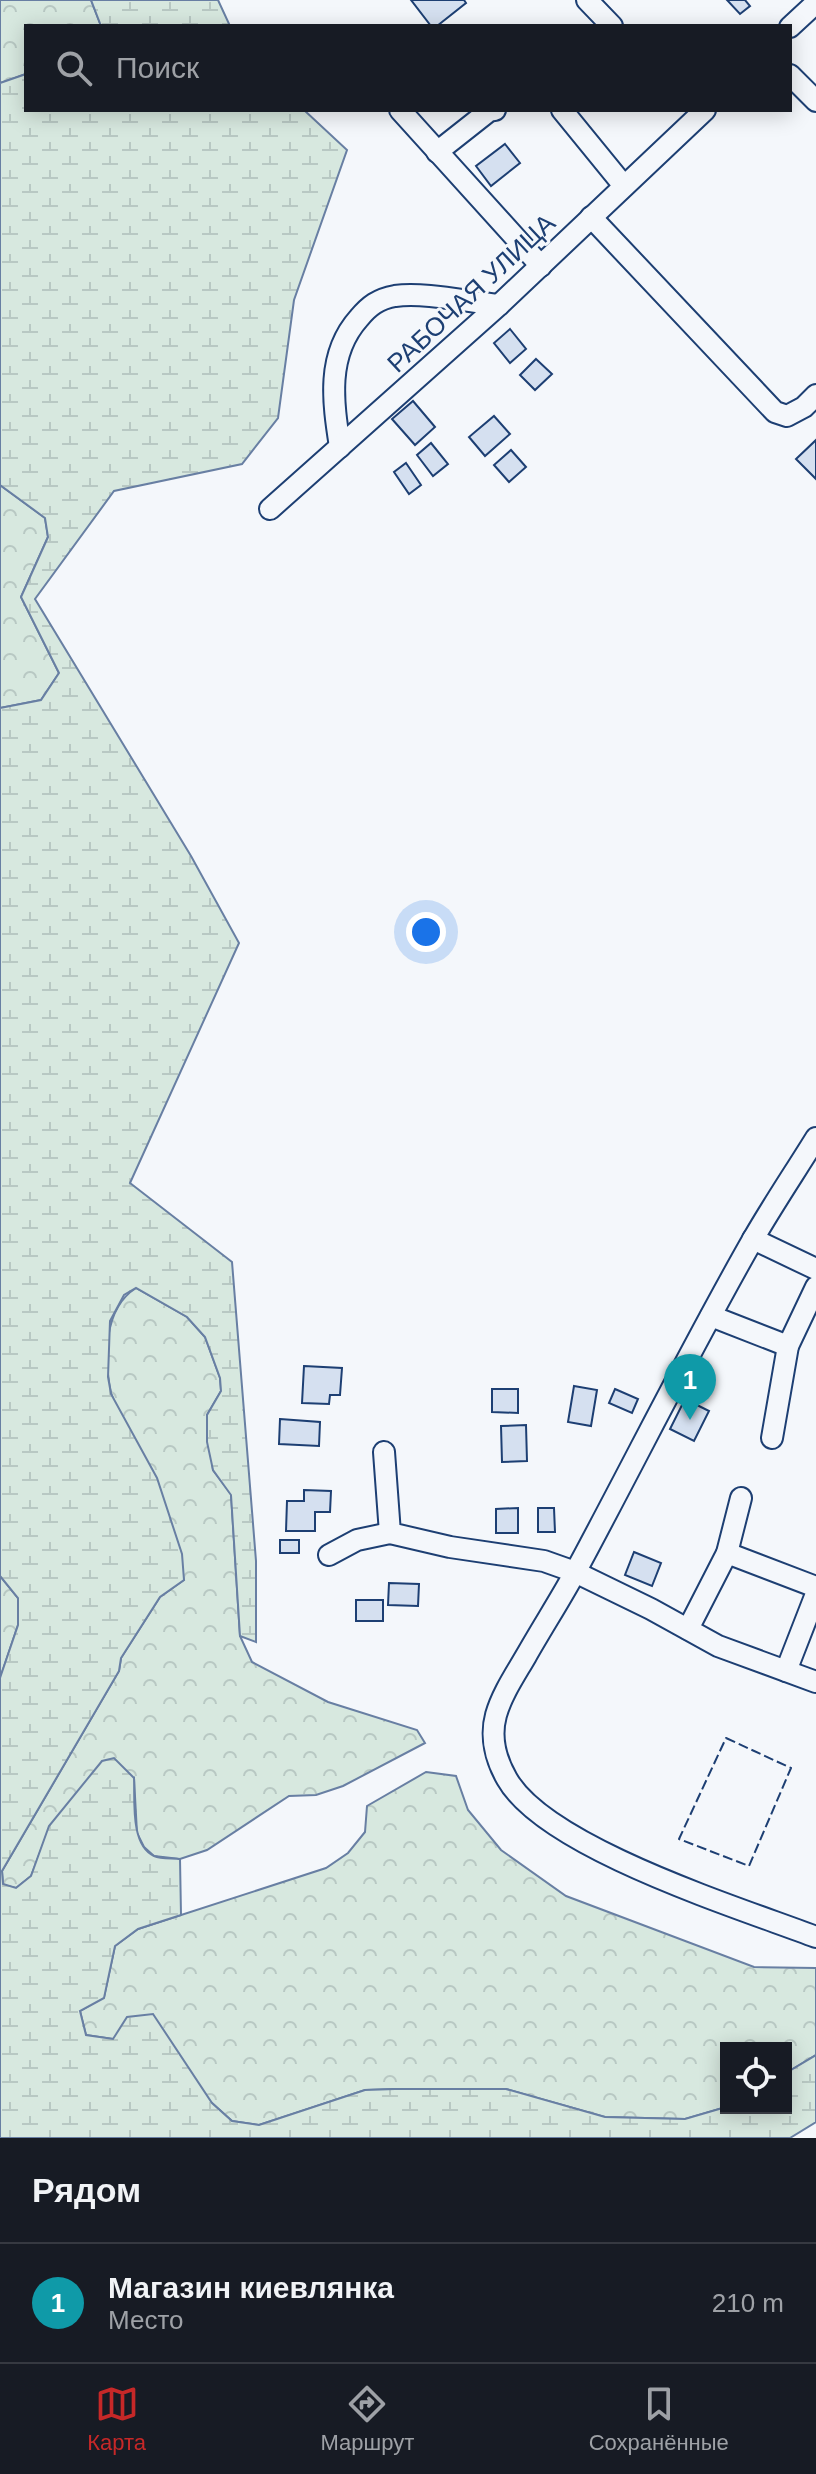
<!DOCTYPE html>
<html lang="ru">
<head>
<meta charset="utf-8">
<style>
	body { margin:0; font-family:Helvetica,sans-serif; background:#242831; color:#f1f3f6 }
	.controls { position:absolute; right:24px; bottom:24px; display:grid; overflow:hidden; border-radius:0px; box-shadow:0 4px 20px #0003 }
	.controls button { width:72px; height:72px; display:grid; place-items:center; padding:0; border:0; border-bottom:2px solid #363941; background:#171b24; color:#f1f3f6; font:40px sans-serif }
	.you { position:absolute; left:426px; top:932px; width:28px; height:28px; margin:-20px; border:6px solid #fff; border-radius:50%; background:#1a73e8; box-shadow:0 0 0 12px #1a73e833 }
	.badge { display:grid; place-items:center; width:52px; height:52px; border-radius:50%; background:#c62828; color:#fff; font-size:26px; font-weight:700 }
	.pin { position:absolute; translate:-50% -66px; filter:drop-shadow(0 2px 4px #0008) }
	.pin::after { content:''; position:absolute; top:42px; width:28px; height:24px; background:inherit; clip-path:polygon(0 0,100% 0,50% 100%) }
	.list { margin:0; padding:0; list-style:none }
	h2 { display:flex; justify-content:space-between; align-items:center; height:104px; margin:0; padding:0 32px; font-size:34px }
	h2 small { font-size:26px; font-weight:400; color:#9ea1a6 }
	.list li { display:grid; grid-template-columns:52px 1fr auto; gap:24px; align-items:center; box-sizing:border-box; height:120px; padding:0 32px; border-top:2px solid #363941 }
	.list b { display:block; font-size:30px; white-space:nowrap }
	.list p { margin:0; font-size:26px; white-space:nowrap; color:#9ea1a6 }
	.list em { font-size:26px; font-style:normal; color:#9ea1a6 }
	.icon { flex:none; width:44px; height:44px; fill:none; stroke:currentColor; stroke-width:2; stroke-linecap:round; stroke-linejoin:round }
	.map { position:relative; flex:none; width:816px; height:2138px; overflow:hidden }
	.search { position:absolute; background:#171b24; box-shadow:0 4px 20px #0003; left:24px; right:24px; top:24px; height:88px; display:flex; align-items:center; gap:20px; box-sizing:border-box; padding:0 28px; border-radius:0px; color:#9ea1a6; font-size:30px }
	.sheet { height:224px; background:#171b24 }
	nav { display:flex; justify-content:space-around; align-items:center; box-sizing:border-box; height:112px; border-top:2px solid #363941; background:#171b24; font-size:22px; color:#9ea1a6 }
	nav a { display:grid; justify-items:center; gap:4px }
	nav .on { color:#c62828 }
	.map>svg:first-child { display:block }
</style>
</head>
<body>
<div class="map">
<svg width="816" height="2138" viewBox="0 0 816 2138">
	<defs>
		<pattern id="forest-crowns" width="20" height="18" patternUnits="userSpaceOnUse" patternTransform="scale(2)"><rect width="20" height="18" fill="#d7e8df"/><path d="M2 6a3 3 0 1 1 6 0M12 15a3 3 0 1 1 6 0" fill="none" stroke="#b8c8c3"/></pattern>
		<pattern id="wetland-marsh" width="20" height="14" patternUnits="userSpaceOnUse" patternTransform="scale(2)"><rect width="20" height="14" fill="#d7e8df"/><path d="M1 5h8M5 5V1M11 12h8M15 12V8" fill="none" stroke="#b8c8c3"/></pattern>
	</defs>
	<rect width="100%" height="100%" fill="#f4f7fb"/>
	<g fill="url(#forest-crowns)" stroke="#687fa3" stroke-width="2">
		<path d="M0,0H91L101,26H26V74L0,83Z"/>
		<path d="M0,485L45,518L48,537L21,597L59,673L41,700L0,708Z"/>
		<path d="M136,1288L187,1317L205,1337L220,1378L221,1391L207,1415L213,1470L231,1494L240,1636L252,1662L328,1702L417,1730L425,1743L343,1786L316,1795L289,1796L207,1850L180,1859L154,1856L144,1847L137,1833L134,1778L50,1826L31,1876L16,1888L3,1885L2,1871L119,1671L121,1658L160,1597L184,1580L111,1393C104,1359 103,1309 136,1288Z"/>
		<path d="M0,1576L18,1598V1625L0,1678Z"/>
		<path d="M426,1772L456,1776L468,1810L501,1850L566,1896L754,1967L816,1968V2055L786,2073V2048H726V2107L685,2119L605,2117L506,2089H395L365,2090L259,2125L232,2121L212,2103L113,2039L86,2035L80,2011L104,1997L115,1946L138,1929L326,1868L348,1853L365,1832L367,1806Z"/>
	</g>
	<g fill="url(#wetland-marsh)" stroke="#687fa3" stroke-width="2">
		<path d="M91,0H218L230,26H101Z"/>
		<path d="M26,74V110H304L347,150L294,300L278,418L242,464L114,491L35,599L191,856L239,943L130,1183L232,1262L256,1561V1642L240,1636L231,1495L213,1470L207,1442V1415L221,1391L220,1378L205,1337L187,1317L136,1288L124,1295L110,1321L108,1377L111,1394L157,1478L182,1554L184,1580L160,1597L121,1658L119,1671L2,1871L3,1884L16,1888L31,1876L49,1826L102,1761L114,1758L134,1778C135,1800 130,1845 154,1856C161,1859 173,1858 180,1859L181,1915L138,1929L115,1946L104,1998L80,2011L86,2035L113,2039L127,2017L153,2014L212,2103L232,2121L259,2125L365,2090L395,2089H506L605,2117L685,2119L726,2107L786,2108V2073L816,2055V2122L790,2138H0V1678L18,1625V1598L0,1576V708L41,700L59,673L21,597L48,537L45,518L0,485V83Z"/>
	</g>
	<g fill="#d5e0f0" stroke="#1d3f73" stroke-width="2">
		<path d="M411,0H464L466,3L437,26H431Z"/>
		<path d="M727,0H745L750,6L740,14Z"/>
		<path d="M505,144L520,163L491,186L476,166Z"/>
		<path d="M510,329L526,349L510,363L494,343Z"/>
		<path d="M536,359L552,374L535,390L520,375Z"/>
		<path d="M413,401L435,427L415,445L392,419Z"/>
		<path d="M494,416L510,434L485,456L469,437Z"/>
		<path d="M816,440V479L796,459Z"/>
		<path d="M431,443L448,464L433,476L417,455Z"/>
		<path d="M511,450L526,467L509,482L494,465Z"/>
		<path d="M406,463L421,485L409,494L394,472Z"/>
		<path d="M304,1366L342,1368L340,1395H330L329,1404L302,1403Z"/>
		<path d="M574,1386L597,1390L591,1426L568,1422Z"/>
		<path d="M492,1389H518V1413L492,1412Z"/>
		<path d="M615,1389L638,1399L632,1413L609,1403Z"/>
		<path d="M685,1399L709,1411L694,1441L670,1429Z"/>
		<path d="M280,1419L320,1422L319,1446L279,1444Z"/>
		<path d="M526,1425L527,1461L502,1462L501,1426Z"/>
		<path d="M304,1490L331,1491L330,1512H315V1531H286L287,1501H304Z"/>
		<path d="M518,1508V1533H496V1509Z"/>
		<path d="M538,1508H554L555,1532H538Z"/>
		<rect x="280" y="1540" width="19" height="13"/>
		<path d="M634,1552L661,1563L652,1586L625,1575Z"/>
		<path d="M389,1583L419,1584L418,1606L388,1605Z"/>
		<rect x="356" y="1600" width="27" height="21"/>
	</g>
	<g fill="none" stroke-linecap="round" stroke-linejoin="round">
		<g stroke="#1d3f73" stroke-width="24">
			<g id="minor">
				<path d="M587,0L612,26"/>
				<path d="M790,27L816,3"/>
				<path d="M790,75L816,101"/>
				<path d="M400,110L541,266"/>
				<path d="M562,110L624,186"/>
				<path d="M437,152L489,111L495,110"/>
				<path d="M591,217L775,412L787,416L804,407L816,395"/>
				<path d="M340,447C333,402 326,355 359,318C369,306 378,299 395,296C425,292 468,302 499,305"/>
				<path d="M270,509L499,305L705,110"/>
				<path d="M816,1138C795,1172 772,1206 752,1241C691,1348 636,1459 578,1567C562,1597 543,1626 526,1656C515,1675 502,1694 496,1715C490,1737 496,1760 507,1779C546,1848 740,1908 816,1937"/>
				<path d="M753,1239L816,1269"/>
				<path d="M711,1316L788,1346"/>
				<path d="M772,1438L788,1346L816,1287"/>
				<path d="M384,1452L390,1533L450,1547L544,1561L575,1572L651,1609L718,1646L816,1682"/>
				<path d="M727,1553L816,1587"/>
				<path d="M329,1555L357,1540L390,1533"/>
				<path d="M688,1629L727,1553L741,1498"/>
				<path d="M786,1671L816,1594"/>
			</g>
		</g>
		<use href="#minor" stroke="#f4f7fb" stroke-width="20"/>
		<path stroke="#1d3f73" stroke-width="2" stroke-dasharray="10 4" stroke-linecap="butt" d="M726,1738L791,1768L749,1866L679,1839Z"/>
	</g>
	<g text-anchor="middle" stroke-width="6" stroke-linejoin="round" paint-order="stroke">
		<g font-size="26" fill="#1d3f73" stroke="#f4f7fb">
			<text transform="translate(471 293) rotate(-43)" y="9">РАБОЧАЯ УЛИЦА</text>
		</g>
	</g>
</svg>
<div class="controls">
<button><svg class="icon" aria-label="locate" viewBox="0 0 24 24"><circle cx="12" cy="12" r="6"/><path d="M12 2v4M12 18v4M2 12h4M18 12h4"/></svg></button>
</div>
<div class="you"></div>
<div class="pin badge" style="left:690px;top:1420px;background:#0f9aa8">1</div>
<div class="search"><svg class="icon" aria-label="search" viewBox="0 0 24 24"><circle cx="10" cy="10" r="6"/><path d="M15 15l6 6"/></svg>Поиск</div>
</div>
<section class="sheet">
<h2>Рядом<small></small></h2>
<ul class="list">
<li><span class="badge" style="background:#0f9aa8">1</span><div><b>Магазин киевлянка</b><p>Место</p></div><em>210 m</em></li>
</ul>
</section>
<nav>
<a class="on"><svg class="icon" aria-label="map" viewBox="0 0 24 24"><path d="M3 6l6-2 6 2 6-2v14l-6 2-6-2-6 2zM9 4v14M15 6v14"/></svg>Карта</a>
<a><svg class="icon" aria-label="directions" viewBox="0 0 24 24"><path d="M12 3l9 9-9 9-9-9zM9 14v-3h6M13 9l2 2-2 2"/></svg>Маршрут</a>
<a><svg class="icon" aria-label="saved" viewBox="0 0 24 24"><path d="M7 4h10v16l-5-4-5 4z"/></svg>Сохранённые</a>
</nav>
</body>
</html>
